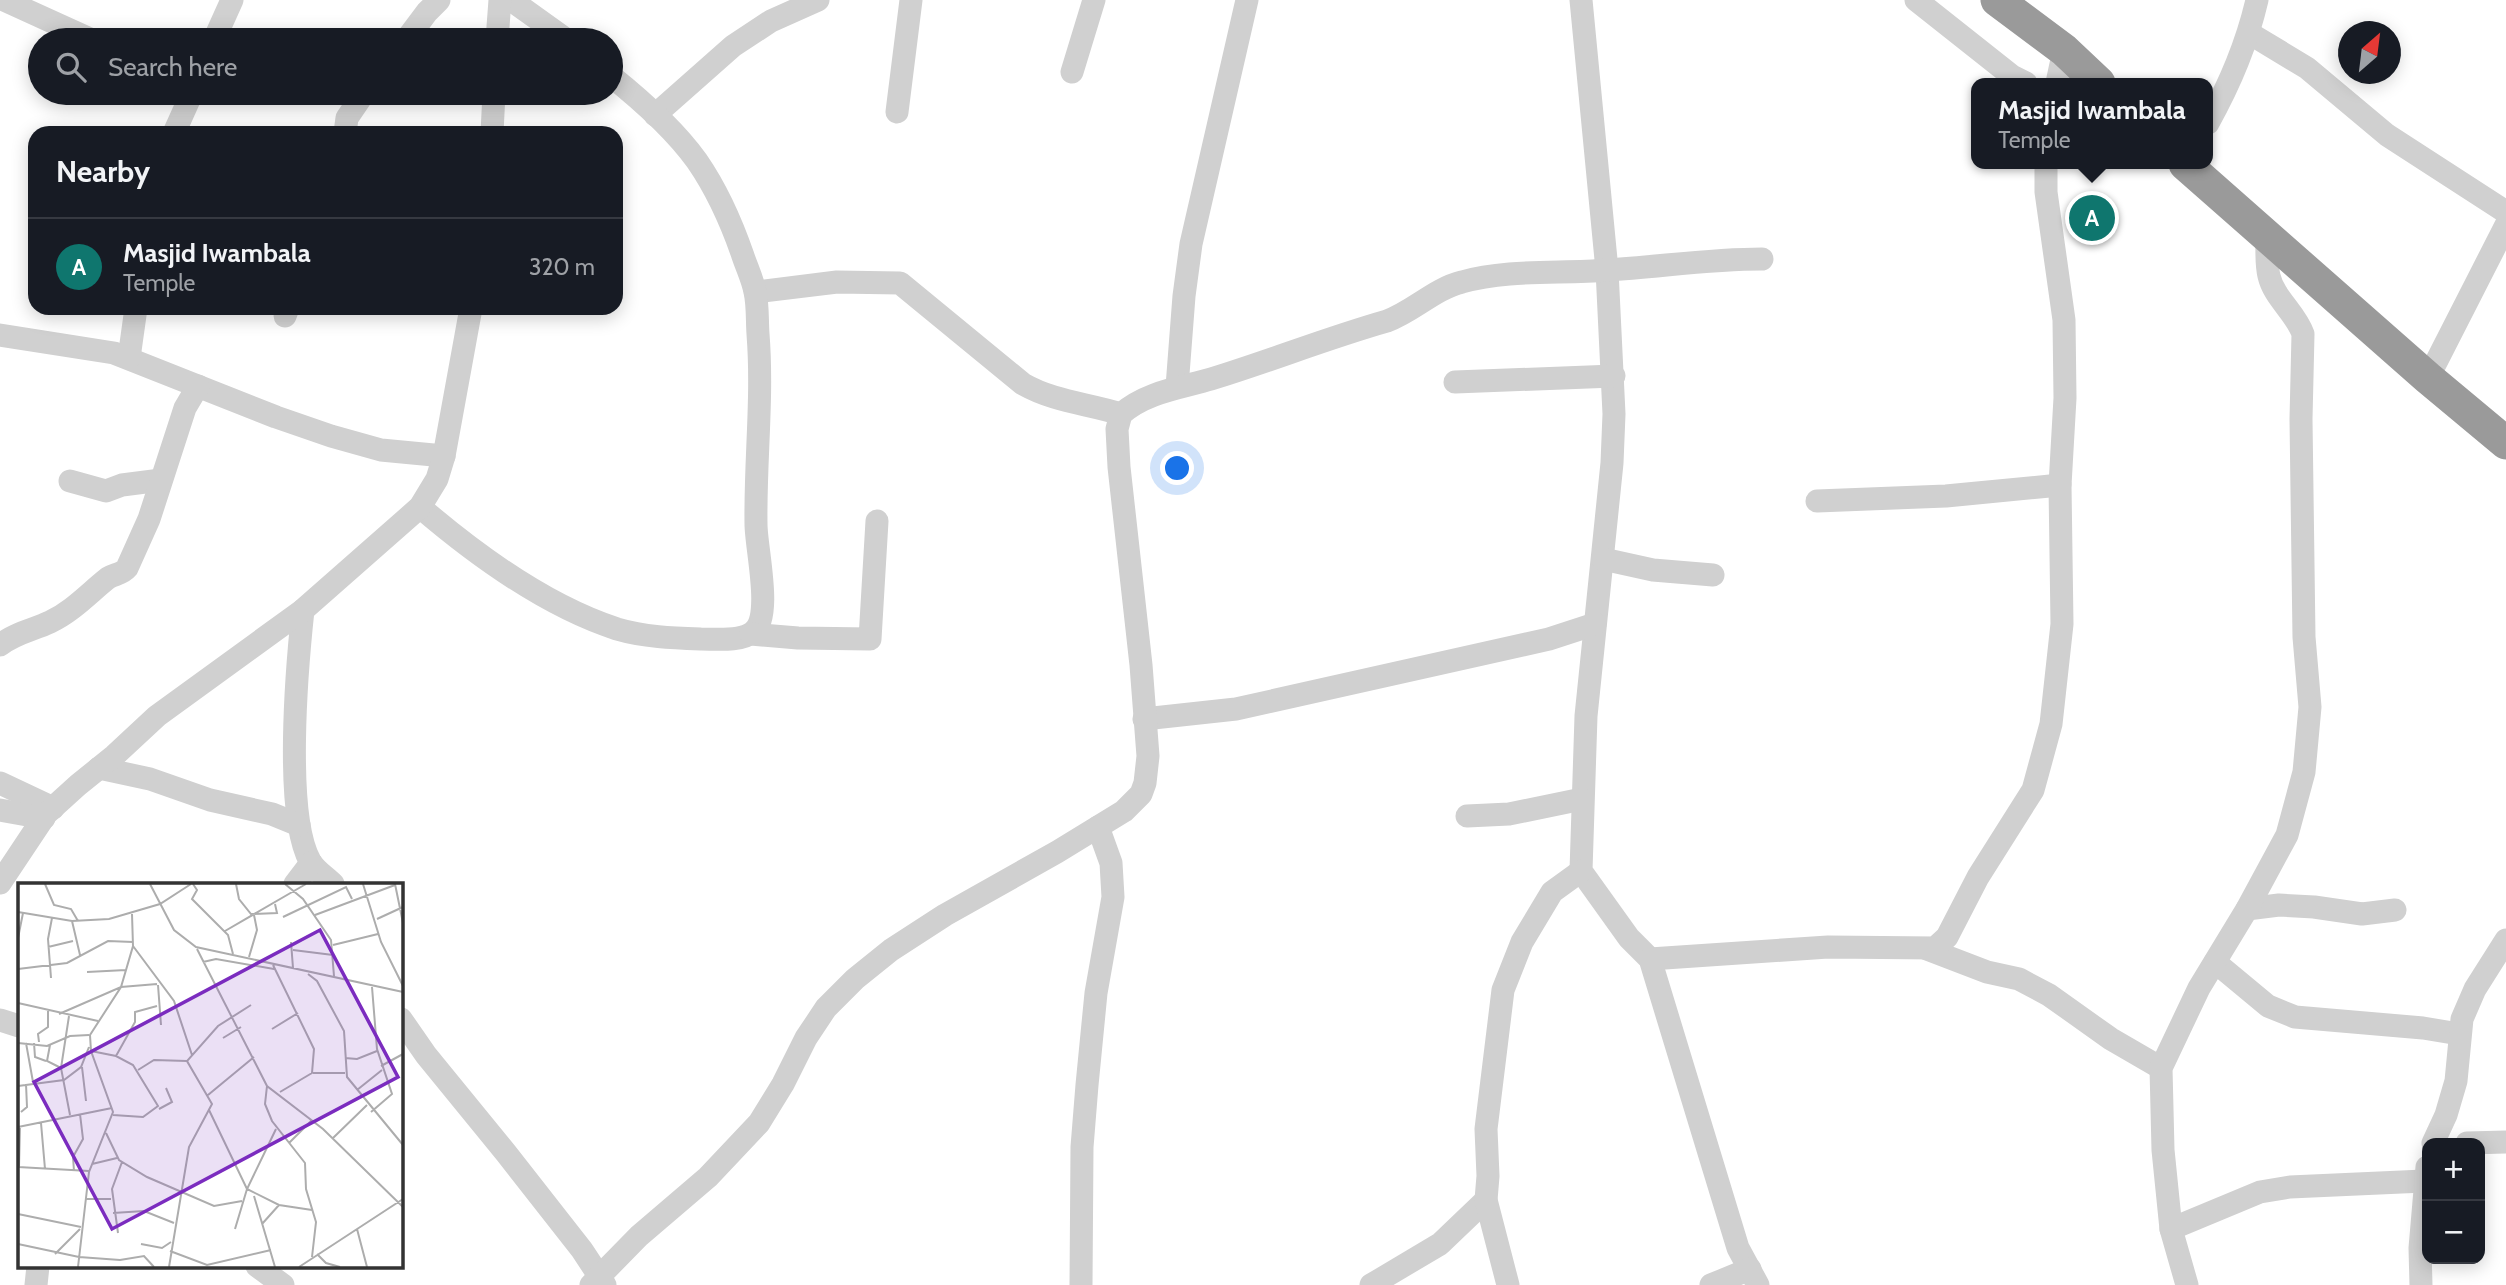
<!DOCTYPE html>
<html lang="en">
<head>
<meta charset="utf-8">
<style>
	body { margin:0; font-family:Cabin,sans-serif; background:#20242c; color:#f1f3f6 }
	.controls { position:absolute; right:21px; bottom:21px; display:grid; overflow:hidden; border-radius:14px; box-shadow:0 4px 18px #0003 }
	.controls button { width:63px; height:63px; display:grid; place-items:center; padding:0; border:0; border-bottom:2px solid #363941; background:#171b24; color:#f1f3f6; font:35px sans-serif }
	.compass { position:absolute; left:2338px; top:21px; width:63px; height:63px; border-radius:50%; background:#171b24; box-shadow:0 4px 18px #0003; rotate:28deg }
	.you { position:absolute; left:1178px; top:469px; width:24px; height:24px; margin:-18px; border:5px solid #fff; border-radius:50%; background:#1a73e8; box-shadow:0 0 0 10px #1a73e833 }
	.badge { display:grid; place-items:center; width:46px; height:46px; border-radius:50%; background:#0f766e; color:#fff; font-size:23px; font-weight:700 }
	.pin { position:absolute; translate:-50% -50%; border:4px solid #fff; box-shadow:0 2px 7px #0006 }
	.popup { position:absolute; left:1971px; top:78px; width:242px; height:91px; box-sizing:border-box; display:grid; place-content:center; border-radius:14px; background:#171b24; filter:drop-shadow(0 2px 5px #0005); font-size:23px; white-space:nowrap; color:#9ea1a6 }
	.popup b { font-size:26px; color:#f1f3f6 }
	.popup::after { content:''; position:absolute; left:50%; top:100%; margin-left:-14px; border:14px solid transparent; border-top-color:#171b24 }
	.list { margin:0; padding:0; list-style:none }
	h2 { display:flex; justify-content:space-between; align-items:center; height:91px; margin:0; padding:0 28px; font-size:30px }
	h2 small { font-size:23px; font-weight:400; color:#9ea1a6 }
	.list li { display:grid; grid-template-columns:46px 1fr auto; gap:21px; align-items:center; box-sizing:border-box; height:98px; padding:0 28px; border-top:2px solid #363941 }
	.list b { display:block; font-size:26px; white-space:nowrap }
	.list p { margin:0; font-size:23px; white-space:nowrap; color:#9ea1a6 }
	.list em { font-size:23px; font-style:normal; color:#9ea1a6 }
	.icon { flex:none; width:38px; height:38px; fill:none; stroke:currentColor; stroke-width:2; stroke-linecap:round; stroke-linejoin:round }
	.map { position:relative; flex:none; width:2506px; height:1285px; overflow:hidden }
	.search { position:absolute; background:#171b24; box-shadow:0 4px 18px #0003; left:28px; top:28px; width:595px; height:77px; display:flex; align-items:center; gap:18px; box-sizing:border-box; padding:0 24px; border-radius:38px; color:#9ea1a6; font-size:26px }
	.panel { position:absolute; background:#171b24; box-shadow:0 4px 18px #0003; left:28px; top:126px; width:595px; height:189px; border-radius:21px }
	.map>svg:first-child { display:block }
</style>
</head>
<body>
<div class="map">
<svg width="2506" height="1285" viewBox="0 0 2506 1285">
	<rect width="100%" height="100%" fill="#fff"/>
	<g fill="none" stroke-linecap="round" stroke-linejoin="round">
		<g stroke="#d0d0d0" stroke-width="23">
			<path d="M4,0L92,40"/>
			<path d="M511,0L567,40"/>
			<path d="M1581,0L1607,270L1614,414L1612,463L1586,716L1581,871L1629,938L1650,959L1738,1248L1758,1285"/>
			<path d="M1916,0L2012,76L2026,83"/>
			<path d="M2249,33L2307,68L2387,135L2506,212"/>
			<path d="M214,40L232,0"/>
			<path d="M406,40L427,12L439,0"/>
			<path d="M497,40L500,0"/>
			<path d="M1072,72L1094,0"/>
			<path d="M2057,83L2064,50"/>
			<path d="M897,112L911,0"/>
			<path d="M655,115L733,46L771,21L818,0"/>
			<path d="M2208,123C2230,84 2247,43 2257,0"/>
			<path d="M174,133L192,93"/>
			<path d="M345,133L347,118L364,93"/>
			<path d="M492,133L494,93"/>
			<path d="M756,292L837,282L900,283L1023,384C1055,402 1086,403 1121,414"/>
			<path d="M285,316L288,308"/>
			<path d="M0,335L114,353L276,417L331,436L381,450L444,456"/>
			<path d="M129,358L136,308"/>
			<path d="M2428,378L2506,225"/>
			<path d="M1455,382L1614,376"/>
			<path d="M1177,387L1184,296L1191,244L1247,0"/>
			<path d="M70,481L106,491L122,485L161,480"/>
			<path d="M1817,501L1946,496L2060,485"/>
			<path d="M420,507C476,555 546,606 617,629C644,637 673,638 701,639C716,639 741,642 753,632C773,617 756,549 756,524C755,461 763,398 758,334C757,320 758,305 755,292C753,280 747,268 743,256C732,224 717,190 697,161C674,129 641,100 611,76"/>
			<path d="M1603,559L1653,570L1713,575"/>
			<path d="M303,610C297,666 284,814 310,861C315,870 326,877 333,884"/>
			<path d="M751,634L798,638L870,639L877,521"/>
			<path d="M0,645C15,633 33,630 50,622C73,611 89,593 108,578C115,574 122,574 127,568L149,519L185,408L198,386"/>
			<path d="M1144,719L1236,709L1549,639L1595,624"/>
			<path d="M99,768L150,779L210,800L272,814L299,825"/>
			<path d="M0,783L53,808"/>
			<path d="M0,810L44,818"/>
			<path d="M1467,816L1509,814L1582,799"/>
			<path d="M0,883L46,814L78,785L114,756L157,716L303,610L420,507L437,479L444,456L471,308"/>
			<path d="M295,884L311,863"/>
			<path d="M2247,909L2279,905L2314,907L2362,914L2395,910"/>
			<path d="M1927,949L1987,972L2019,979L2049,995L2111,1039L2161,1068"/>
			<path d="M1650,959L1828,947L1935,948L1947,937L1978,877L2033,790L2051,724L2062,624L2060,485L2065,398L2064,320L2046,192V164"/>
			<path d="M2215,962L2268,1006L2295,1017L2423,1028L2459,1034"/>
			<path d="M401,1019L426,1055L506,1153L582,1250L605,1285"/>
			<path d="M0,1020L19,1026"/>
			<path d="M2433,1143L2446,1115L2456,1081L2462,1019L2475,989L2506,940"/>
			<path d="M2467,1143L2506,1142"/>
			<path d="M2171,1229L2260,1192L2290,1187L2424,1181"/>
			<path d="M257,1266L283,1285"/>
			<path d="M36,1285L38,1266"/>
			<path d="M591,1285L639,1236L708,1177L759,1123L783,1084L806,1038L826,1008L855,979L891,950L945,915L1057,852L1124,811L1141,794L1145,783L1148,756L1141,665L1119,467L1117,429L1121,414C1146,392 1180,388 1211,379C1270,361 1327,338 1387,321C1414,311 1434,289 1462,282C1508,269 1560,274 1607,270C1659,267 1709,259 1762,259"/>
			<path d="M1081,1285L1082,1147L1087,1085L1096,993L1113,897L1111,863L1098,827"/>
			<path d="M1371,1285L1440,1244L1486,1200"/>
			<path d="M1508,1285L1486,1200L1488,1176L1486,1129L1503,990L1522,942L1552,892L1581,871"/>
			<path d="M1711,1285L1750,1269"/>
			<path d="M2187,1285L2171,1229L2163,1150L2161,1068L2199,988L2247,909L2287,835L2304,772L2310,707L2304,637L2301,419L2303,334C2296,313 2274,298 2269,276C2266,264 2267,249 2267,237"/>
			<path d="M2421,1285L2420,1248L2427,1167"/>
		</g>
		<g stroke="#9a9a9a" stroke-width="33">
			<path d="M1997,0L2064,50L2099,83"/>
			<path d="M2185,164L2428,378L2506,443"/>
		</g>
	</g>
	<g transform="translate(18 883)">
		<rect width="385" height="385" fill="#fff"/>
		<path fill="none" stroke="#adadad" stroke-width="2" d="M27,1L36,22L53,26L60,38M132,1L156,47L178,64L385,109M175,1L179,7L174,16L210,52L215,71M218,1L221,16L233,31L259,30L257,21M267,1L285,16L313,57L316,93M345,1L363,59L385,103M377,1L385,40M0,29L54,38L91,36L142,21L173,1M297,32L377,2M265,34L328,4L334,16M359,36L385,24M54,38L62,72M207,48L288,1M0,55L5,30M273,59L275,85M315,62L360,51M115,63L156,118L174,172M30,64L55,58M179,66L249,203L305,246L385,324M275,67L315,72M231,74L239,47L236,32M185,79L198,76L256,86M255,82L296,166L294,190L262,209M0,86L49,80L90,58L115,59M69,89L108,87M290,91L299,98L326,148L329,194L385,262M33,95L30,56L34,35M140,102L143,142M0,120L80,138M41,131L103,104L139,101M51,133L43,185L52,232M254,146L280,130M205,155L223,144M21,159L20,151L30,144V128M0,160L29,163L52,153L71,152M8,160L15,199M16,160L17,174L28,178M32,162L29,178L43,185M73,168L98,173L115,182L140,223L125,234L95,232M98,173L117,139V129L139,123M327,175L339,176L359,168M363,183L385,171M64,184L68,218M120,187L136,177L169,178M295,190H327M0,203L46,197L63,184L71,164M249,203L247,221L254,238L287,280L288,306L298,339L294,374M339,207L364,187M190,212L236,174M141,226L154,219L148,205M191,227L229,306L261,322L294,327M3,229L9,224L8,201M353,229L374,211L359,166L354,104M23,240L27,286M0,244L94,225M88,250L101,277L129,294L196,323L224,318M315,255L349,222M271,260L293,238M74,281L99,275M0,284L71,288M1,284L2,243M56,288L55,274L65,256L62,231M236,313L257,384M67,316H93M95,330L126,328L156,340M0,331L63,344M244,341L261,322M217,346L229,306L258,246M339,346L349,384M100,350L94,306L104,279M0,361L61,374L102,377L126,373L136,384M123,361L144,365L153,359M152,368L189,382L253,367M37,371L62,346M299,371L308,380L322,384M60,384L71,289L95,229L73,168L72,152L103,104L115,63L114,31M151,384L171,264L194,221L169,178L200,143L233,122M281,384L385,316"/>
		<path fill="#7b2cbf" fill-opacity="0.15" stroke="#7b2cbf" stroke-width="3.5" d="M302,47L380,194L94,346L16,199Z"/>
		<rect width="385" height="385" fill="none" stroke="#333" stroke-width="3.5"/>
	</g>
</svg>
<div class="controls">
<button>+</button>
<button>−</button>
</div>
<svg class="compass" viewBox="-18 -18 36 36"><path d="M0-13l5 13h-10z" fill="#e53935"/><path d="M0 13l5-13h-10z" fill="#9ea1a6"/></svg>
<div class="you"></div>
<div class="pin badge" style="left:2092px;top:218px">A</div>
<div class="popup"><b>Masjid Iwambala</b>Temple</div>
<div class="search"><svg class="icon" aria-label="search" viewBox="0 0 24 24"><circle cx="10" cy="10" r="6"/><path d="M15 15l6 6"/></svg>Search here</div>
<section class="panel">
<h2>Nearby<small></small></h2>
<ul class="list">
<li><span class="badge">A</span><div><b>Masjid Iwambala</b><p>Temple</p></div><em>320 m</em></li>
</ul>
</section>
</div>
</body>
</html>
